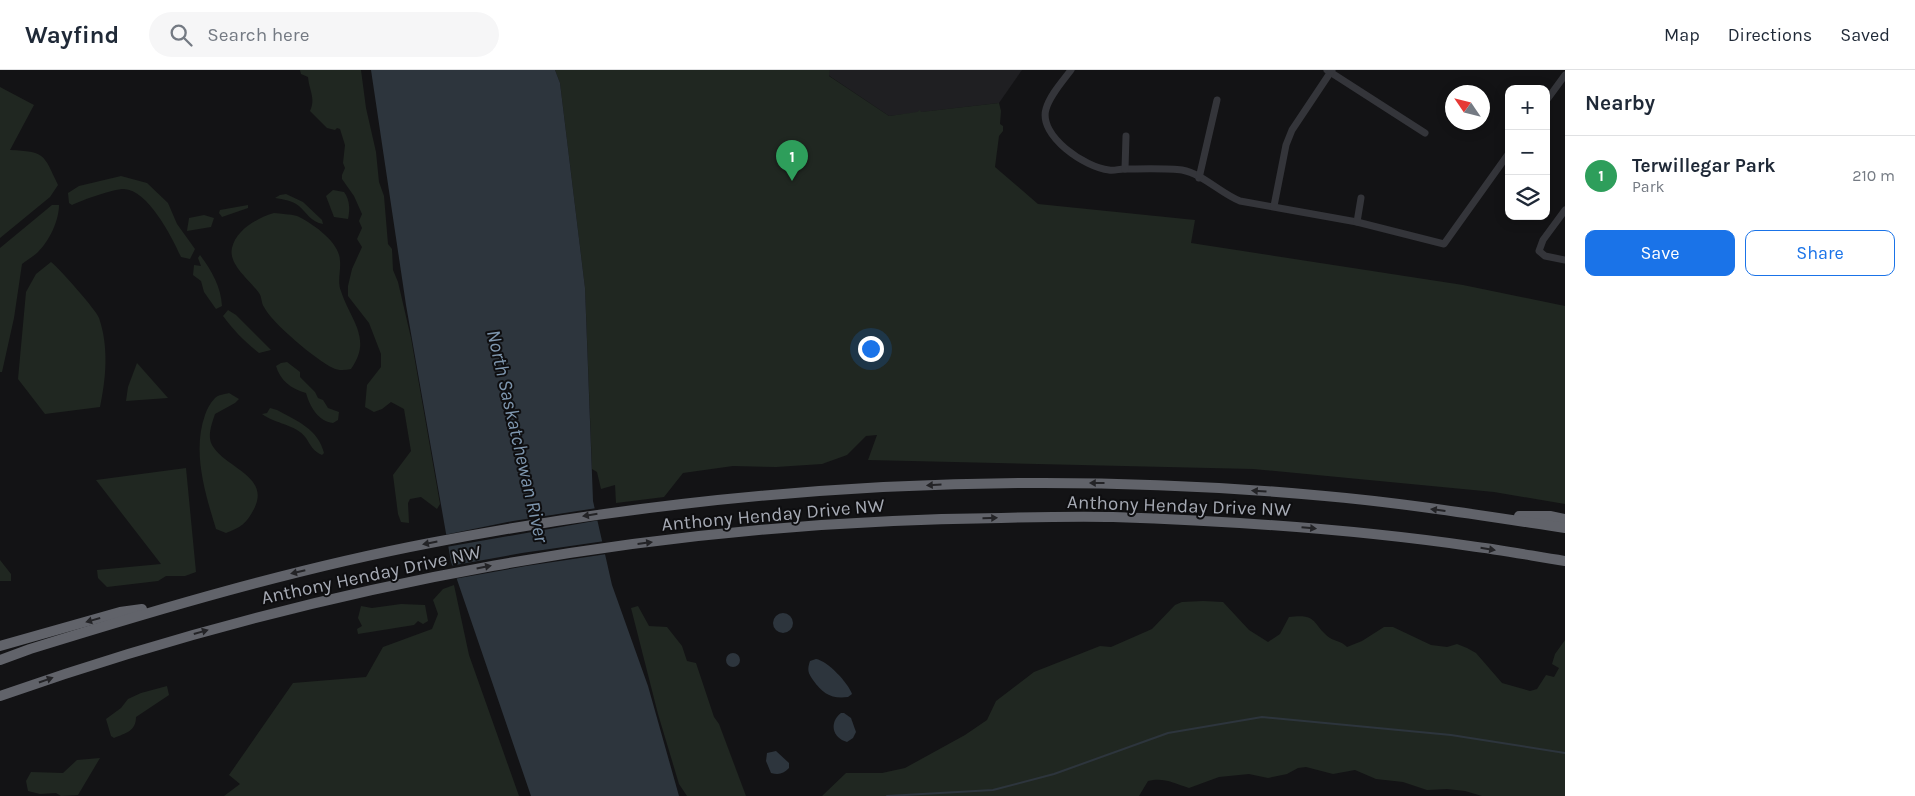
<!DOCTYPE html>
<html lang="en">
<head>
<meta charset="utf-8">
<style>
	body { margin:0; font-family:Karla,sans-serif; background:#f6f6f7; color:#1f2937 }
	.controls { position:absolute; right:15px; top:15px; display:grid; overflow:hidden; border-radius:10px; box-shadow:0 2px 12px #0003 }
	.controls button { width:45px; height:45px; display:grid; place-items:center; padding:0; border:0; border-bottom:1px solid #e0e1e3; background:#fff; color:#1f2937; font:25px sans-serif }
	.compass { position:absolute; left:1445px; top:15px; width:45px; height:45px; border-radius:50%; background:#fff; box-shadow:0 2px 12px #0003; rotate:305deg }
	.you { position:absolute; left:870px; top:278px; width:18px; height:18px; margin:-12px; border:4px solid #fff; border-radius:50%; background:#1a73e8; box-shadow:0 0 0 8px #1a73e833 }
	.badge { display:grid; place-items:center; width:32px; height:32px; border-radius:50%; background:#1a73e8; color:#fff; font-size:16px; font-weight:700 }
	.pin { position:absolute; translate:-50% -41px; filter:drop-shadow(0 1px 2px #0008) }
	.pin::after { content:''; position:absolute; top:26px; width:18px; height:15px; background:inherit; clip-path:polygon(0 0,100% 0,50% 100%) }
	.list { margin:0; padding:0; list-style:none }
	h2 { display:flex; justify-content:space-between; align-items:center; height:65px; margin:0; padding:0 20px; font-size:21px }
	h2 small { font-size:16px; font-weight:400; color:#747a83 }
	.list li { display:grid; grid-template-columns:32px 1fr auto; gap:15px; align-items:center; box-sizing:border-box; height:80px; padding:0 20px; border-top:1px solid #e0e1e3 }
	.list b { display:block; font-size:19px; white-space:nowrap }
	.list p { margin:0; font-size:16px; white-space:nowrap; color:#747a83 }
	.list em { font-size:16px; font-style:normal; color:#747a83 }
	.actions { display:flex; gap:10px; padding:15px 20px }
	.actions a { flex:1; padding:11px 0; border:1px solid #1a73e8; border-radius:10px; text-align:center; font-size:18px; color:#1a73e8 }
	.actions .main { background:#1a73e8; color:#fff }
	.icon { flex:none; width:28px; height:28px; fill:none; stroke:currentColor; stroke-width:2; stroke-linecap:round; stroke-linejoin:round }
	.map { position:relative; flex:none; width:1565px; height:726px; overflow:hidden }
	header { display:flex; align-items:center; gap:30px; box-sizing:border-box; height:70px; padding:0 25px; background:#fff; border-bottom:1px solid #e0e1e3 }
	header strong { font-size:24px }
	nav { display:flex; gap:28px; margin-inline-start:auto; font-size:18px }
	.search { width:350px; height:45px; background:#f6f6f7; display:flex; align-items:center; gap:12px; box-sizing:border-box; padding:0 18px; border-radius:28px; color:#747a83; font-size:19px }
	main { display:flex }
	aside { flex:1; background:#fff }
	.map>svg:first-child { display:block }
</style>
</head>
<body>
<header>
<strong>Wayfind</strong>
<div class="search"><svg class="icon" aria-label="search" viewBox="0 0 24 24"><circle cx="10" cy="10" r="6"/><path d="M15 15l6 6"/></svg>Search here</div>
<nav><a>Map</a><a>Directions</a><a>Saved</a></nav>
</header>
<main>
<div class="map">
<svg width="1565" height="726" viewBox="0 0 1565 726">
	<rect width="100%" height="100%" fill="#131315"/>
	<path fill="#1f1f22" d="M830,0H1022L999,33L889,46L828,5Z"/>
	<g fill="#202721">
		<path d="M300,0H361L366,38L376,82L379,112L384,126L388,174L392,179L393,200L398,212L411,268L440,434L437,439L421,427L410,429L408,433L409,453L401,452L398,444L393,405L411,381L404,339L391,332L382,339L374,342L365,337L367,315L381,297V284L369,253L348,226V216L352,199L362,177L357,169L362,158L359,151L362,144L354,126L342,109V105L345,98L343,93L345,75L340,59L337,58L335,60L327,58L310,41C316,28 309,20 308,7L301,4Z"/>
		<path d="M555,0H830L829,6L889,46L917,42L920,40L921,42L999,33L1001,41L1000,54L1003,56V61L999,66L995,97L1038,134L1195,150L1191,173L1463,215L1565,236V434L1494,422L1253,399L868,390L877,365L866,366L847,385L822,394L776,397L733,396L683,403L664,427L616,433L615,415L601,419L597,402L592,399L585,218L560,13Z"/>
		<path d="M0,17L34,35L10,80C45,82 43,83 58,115L50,127L0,168Z"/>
		<path d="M121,106L147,113L168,133L177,154L195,179L190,189L181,187C172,167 148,120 124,119C113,119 82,130 72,135L69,133L68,123L79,116Z"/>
		<path d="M333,120L344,122C350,130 350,140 348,149L334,147L326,126Z"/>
		<path d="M286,124L303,132L322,150L323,154C311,152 307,143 299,136C293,131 283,129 275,128L280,125Z"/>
		<path d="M52,135H59C59,151 49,171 38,182C34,186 27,190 22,194L14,248L2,302H0V178Z"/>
		<path d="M248,135V138L222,147L219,143L220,140Z"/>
		<path d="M274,143C281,144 290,144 297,146C312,153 340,172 340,191C341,201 337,212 341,221C350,250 373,268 351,299C345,300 339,301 333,298C316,290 272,253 264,237C261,233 262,227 259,223C251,211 228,195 232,178C236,160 257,148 274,143Z"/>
		<path d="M204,145L214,148L211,157L187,161L189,148Z"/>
		<path d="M200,185C212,201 221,217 222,236L216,239L204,222L201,211L193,205L194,195L201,196L198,188Z"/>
		<path d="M51,192C59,198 97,241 99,248C109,277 106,309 100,337L45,344L18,309L26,222L36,204Z"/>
		<path d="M228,240L236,245L271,280L259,283C245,272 234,261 223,246Z"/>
		<path d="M287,292L300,302V307L315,322L318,328L323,330L328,338L339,342L338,350L333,353C318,351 310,337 306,323C291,319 280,310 276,296L281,293Z"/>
		<path d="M137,293L168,328L126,331L128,317Z"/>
		<path d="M229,323L239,329L235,333L215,344C212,353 207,366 212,375C225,398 271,406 254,439C247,453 240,458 226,463L216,459C205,423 192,382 205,345C207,339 210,333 215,328C218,325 225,324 229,323Z"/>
		<path d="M270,338L277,340C297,351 318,359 324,383L322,385C313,381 311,376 306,368C296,354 275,354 262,344L267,343Z"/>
		<path d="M186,398L196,502L185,506H166L158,511L107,517L98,508L97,500L161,494L96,410Z"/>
		<path d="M0,490L11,504V511H0Z"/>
		<path d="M454,515L469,585L519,726H224L240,714L229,705L293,613L366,607L383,577L432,559L438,544L433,530L443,519Z"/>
		<path d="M1203,531L1223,532L1249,560L1268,572L1280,564L1289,547C1319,543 1312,555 1330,568C1336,572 1340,570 1347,577L1362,571L1384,557H1393L1431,575L1447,577L1457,574L1467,578L1476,583L1502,613L1530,621L1537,619L1546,605L1554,607L1559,598L1552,594L1555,584L1565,570V726H1482L1465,721L1447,719L1427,720L1403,712L1376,709L1355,700L1333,704L1306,697L1298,698L1287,704L1268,708L1249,704L1219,707L1189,718C1174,713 1163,707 1148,711L1139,726H822L846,703H882L905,698L965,665L987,650L996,631L1034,602L1100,576L1111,577L1152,559L1175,535L1182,532Z"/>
		<path d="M401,534L425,535L428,551L423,554L418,551L414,555L358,564L357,559L362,556L358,548L361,536L372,538Z"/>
		<path d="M638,536L649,556L667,557L682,576L687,591L696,593L714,647L719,654L746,726H687L679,714L658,644L631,538Z"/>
		<path d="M167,616L169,625L136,647C136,661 126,663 114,668L111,666L106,649L121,638L128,629L141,623Z"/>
		<path d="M100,688L78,725L61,726L56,723L40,724L28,721L26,711L31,702L63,703L77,690Z"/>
	</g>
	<g fill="#2d353d">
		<path d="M371,0H555L560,13L585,218L593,431L612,515L648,616L679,726H531L451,492L406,235Z"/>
		<circle cx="783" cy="553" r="10"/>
		<circle cx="733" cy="590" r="7"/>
		<path d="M816,589C828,591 848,613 852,624L848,627C831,629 823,624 813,610C808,603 807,600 810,591Z"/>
		<path d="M841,643H844L851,648L856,662L853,668L847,672C832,668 829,652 841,643Z"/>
		<path d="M776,681L789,693V698C783,704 779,705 771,703L766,691L767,683Z"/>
	</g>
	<g fill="#131315">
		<path d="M597,438L600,450L446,477L444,465L513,451Z"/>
		<path d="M605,471L607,484L526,496L454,509L450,496L522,483Z"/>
	</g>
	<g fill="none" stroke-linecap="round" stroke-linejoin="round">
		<path stroke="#2d353d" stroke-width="2" d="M887,726L993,720L1054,704L1168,663L1262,647L1451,665L1565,683"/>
		<g stroke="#34353a" stroke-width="7">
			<path d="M1071,0C1062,12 1050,25 1046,39C1038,66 1086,98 1109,100C1114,101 1119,99 1124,99C1138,99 1169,98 1182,100C1203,104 1220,123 1240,131L1357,152L1444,174L1509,83"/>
			<path d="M1327,0L1425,63"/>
			<path d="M1546,31L1565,5"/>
			<path d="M1125,99L1126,66"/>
			<path d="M1199,108L1217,30"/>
			<path d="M1274,136L1286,75L1292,60L1332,0"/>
			<path d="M1565,140L1543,170L1539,181L1545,186L1565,190"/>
			<path d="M1357,152L1361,128"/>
		</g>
		<g stroke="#61636a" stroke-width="10">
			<path d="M1519,446H1550L1565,449"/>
			<path d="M0,576L120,542L142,539"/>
			<path d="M0,590L30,579C162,538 294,499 430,473C725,416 1026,398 1325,426C1405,433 1485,446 1565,458"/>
			<path d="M0,626C322,513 660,451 1001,448C1038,447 1076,446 1113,447C1232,451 1352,459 1470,476C1502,480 1533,486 1565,491"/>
		</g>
	</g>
	<defs><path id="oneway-solid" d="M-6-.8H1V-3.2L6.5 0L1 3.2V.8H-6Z" transform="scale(1.25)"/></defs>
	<g fill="#232326">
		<use href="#oneway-solid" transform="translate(1097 413) rotate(-180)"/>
		<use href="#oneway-solid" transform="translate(934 415) rotate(177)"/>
		<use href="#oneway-solid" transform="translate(1259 421) rotate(-176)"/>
		<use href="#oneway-solid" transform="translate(1438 440) rotate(-173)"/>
		<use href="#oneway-solid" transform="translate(590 445) rotate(171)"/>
		<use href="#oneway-solid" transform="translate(990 448) rotate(-1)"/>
		<use href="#oneway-solid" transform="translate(1309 458) rotate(5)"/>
		<use href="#oneway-solid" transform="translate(430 473) rotate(169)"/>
		<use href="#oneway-solid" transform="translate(645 473) rotate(-7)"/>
		<use href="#oneway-solid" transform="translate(1488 479) rotate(9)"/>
		<use href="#oneway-solid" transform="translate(484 497) rotate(-11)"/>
		<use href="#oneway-solid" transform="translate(298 502) rotate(167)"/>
		<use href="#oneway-solid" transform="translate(93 550) rotate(164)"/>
		<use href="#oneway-solid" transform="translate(201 562) rotate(-16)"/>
		<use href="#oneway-solid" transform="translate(46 610) rotate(-19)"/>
	</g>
	<g text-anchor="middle" stroke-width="4" stroke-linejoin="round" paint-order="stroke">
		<g font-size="19" fill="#a6aab4" stroke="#0e0e10">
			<text transform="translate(1179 435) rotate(2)" y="7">Anthony Henday Drive NW</text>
			<text transform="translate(773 444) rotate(-5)" y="7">Anthony Henday Drive NW</text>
			<text transform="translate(371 504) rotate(-12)" y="7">Anthony Henday Drive NW</text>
		</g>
		<g font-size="20" font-style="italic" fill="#7e96ae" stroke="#0e0e10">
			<text transform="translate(518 366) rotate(77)" y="7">North Saskatchewan River</text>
		</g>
	</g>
</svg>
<div class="controls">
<button>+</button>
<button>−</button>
<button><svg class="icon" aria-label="layers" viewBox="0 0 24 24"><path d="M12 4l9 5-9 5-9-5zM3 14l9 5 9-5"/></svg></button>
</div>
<svg class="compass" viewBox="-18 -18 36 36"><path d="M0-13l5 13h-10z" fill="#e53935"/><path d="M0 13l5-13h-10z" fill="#747a83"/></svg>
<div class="you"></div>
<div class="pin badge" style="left:792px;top:111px;background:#2e9e5b">1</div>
</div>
<aside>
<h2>Nearby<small></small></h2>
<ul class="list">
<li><span class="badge" style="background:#2e9e5b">1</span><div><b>Terwillegar Park</b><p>Park</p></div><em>210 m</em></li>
</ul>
<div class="actions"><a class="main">Save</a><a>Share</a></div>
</aside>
</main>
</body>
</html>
